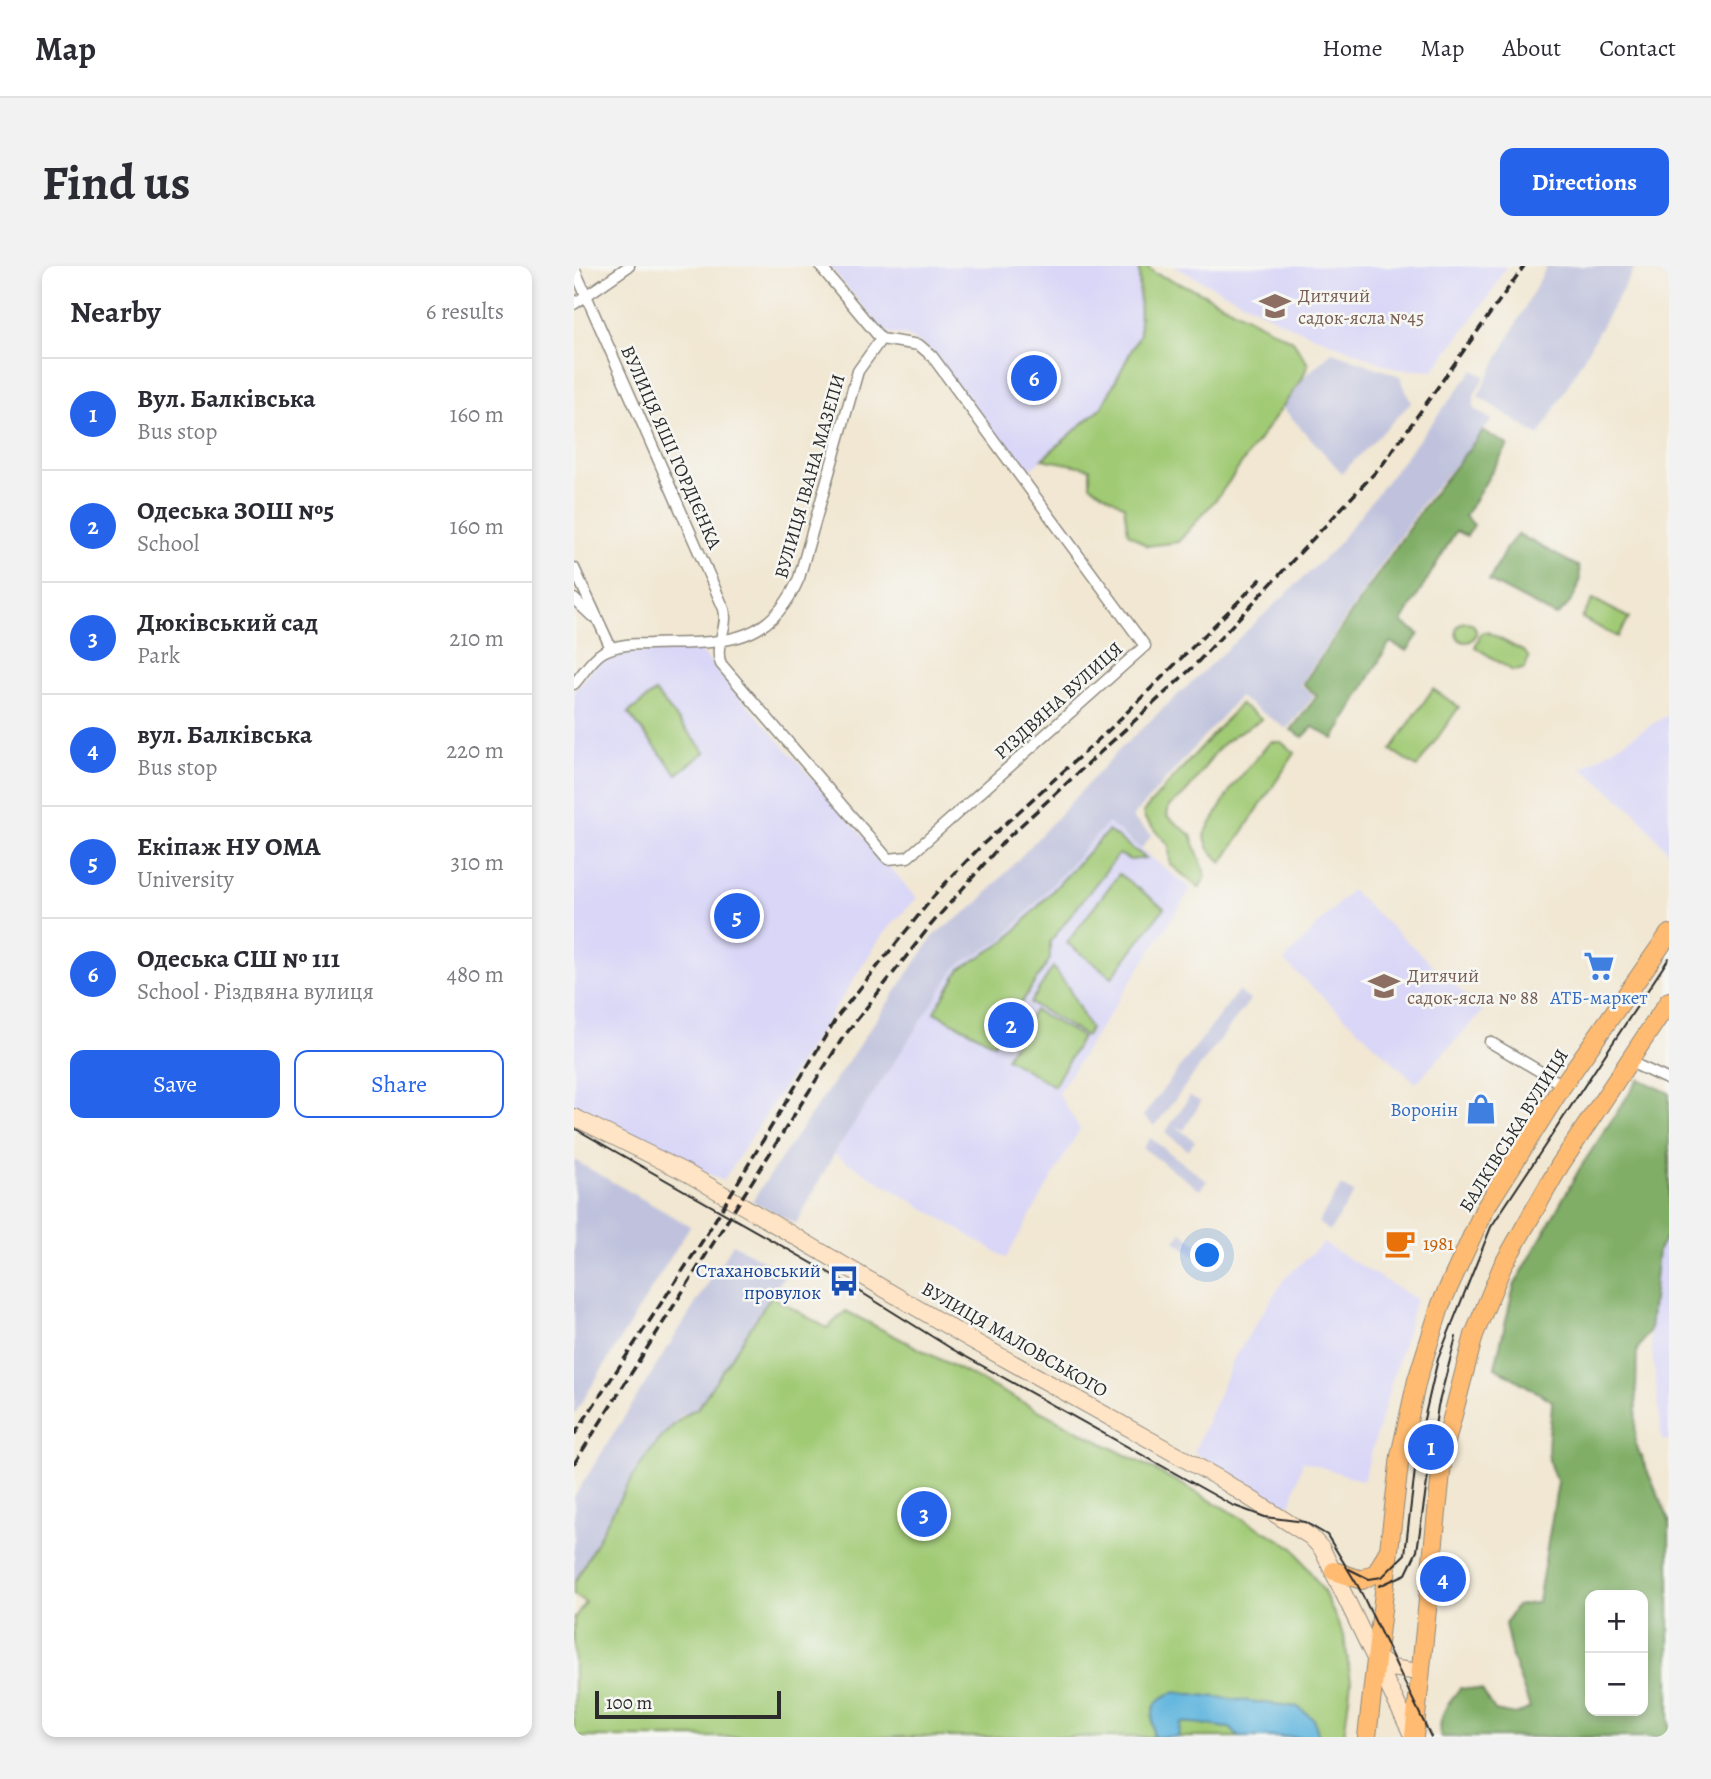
<!DOCTYPE html>
<html lang="en">
<head>
<meta charset="utf-8">
<style>
	body { margin:0; font-family:Alegreya,serif; background:#f2f2f3; color:#2b2b33 }
	.controls { position:absolute; right:21px; bottom:21px; display:grid; overflow:hidden; border-radius:14px; box-shadow:0 4px 10px #0003 }
	.controls button { width:63px; height:63px; display:grid; place-items:center; padding:0; border:0; border-bottom:2px solid #e1e1e2; background:#fff; color:#2b2b33; font:35px sans-serif }
	.scale { position:absolute; left:21px; bottom:18px; width:186px; box-sizing:border-box; padding-left:7px; border:4px solid #2b2b2b; border-top:0; font-size:19px; line-height:24px; white-space:nowrap; color:#2b2b2b; -webkit-text-stroke:5px #f6f6f2; paint-order:stroke }
	.you { position:absolute; left:634px; top:990px; width:24px; height:24px; margin:-18px; border:5px solid #fff; border-radius:50%; background:#1a73e8; box-shadow:0 0 0 10px #1a73e833 }
	.badge { display:grid; place-items:center; width:46px; height:46px; border-radius:50%; background:#2563eb; color:#fff; font-size:23px; font-weight:700 }
	.pin { position:absolute; translate:-50% -50%; border:4px solid #fff; box-shadow:0 2px 7px #0006 }
	.list { margin:0; padding:0; list-style:none }
	h2 { display:flex; justify-content:space-between; align-items:center; height:91px; margin:0; padding:0 28px; font-size:30px }
	h2 small { font-size:23px; font-weight:400; color:#7c7c81 }
	.list li { display:grid; grid-template-columns:46px 1fr auto; gap:21px; align-items:center; box-sizing:border-box; height:112px; padding:0 28px; border-top:2px solid #e1e1e2 }
	.list b { display:block; font-size:26px; white-space:nowrap }
	.list p { margin:0; font-size:23px; white-space:nowrap; color:#7c7c81 }
	.list em { font-size:23px; font-style:normal; color:#7c7c81 }
	.actions { display:flex; gap:14px; padding:21px 28px }
	.actions a { flex:1; padding:16px 0; border:2px solid #2563eb; border-radius:14px; text-align:center; font-size:24px; color:#2563eb }
	.actions .main { background:#2563eb; color:#fff }
	.map { position:relative; flex:none; width:1095px; height:1471px; overflow:hidden; border-radius:14px }
	header { display:flex; align-items:center; gap:42px; box-sizing:border-box; height:98px; padding:0 35px; background:#fff; border-bottom:2px solid #e1e1e2 }
	header strong { font-size:33px }
	nav { display:flex; gap:38px; margin-inline-start:auto; font-size:24px }
	.intro { display:flex; align-items:center; justify-content:space-between; box-sizing:border-box; height:168px; padding:0 42px }
	h1 { margin:0; font-size:49px }
	.button { padding:18px 32px; border-radius:14px; background:#2563eb; color:#fff; font-size:24px; font-weight:700 }
	main { display:flex; gap:42px; padding:0 42px }
	aside { flex:1; background:#fff; border-radius:14px; box-shadow:0 4px 10px #0003 }
	.map>svg:first-child { display:block }
</style>
</head>
<body>
<header>
<strong>Map</strong>
<nav><a>Home</a><a>Map</a><a>About</a><a>Contact</a></nav>
</header>
<div class="intro"><h1>Find us</h1><a class="button">Directions</a></div>
<main>
<aside>
<h2>Nearby<small>6 results</small></h2>
<ul class="list">
<li><span class="badge">1</span><div><b>Вул. Балківська</b><p>Bus stop</p></div><em>160 m</em></li>
<li><span class="badge">2</span><div><b>Одеська ЗОШ №5</b><p>School</p></div><em>160 m</em></li>
<li><span class="badge">3</span><div><b>Дюківський сад</b><p>Park</p></div><em>210 m</em></li>
<li><span class="badge">4</span><div><b>вул. Балківська</b><p>Bus stop</p></div><em>220 m</em></li>
<li><span class="badge">5</span><div><b>Екіпаж НУ ОМА</b><p>University</p></div><em>310 m</em></li>
<li><span class="badge">6</span><div><b>Одеська СШ № 111</b><p>School · Різдвяна вулиця</p></div><em>480 m</em></li>
</ul>
<div class="actions"><a class="main">Save</a><a>Share</a></div>
</aside>
<div class="map">
<svg width="1095" height="1471" viewBox="0 0 1095 1471">
	<rect width="100%" height="100%" fill="#f6f6f2"/>
	<filter id="ink" filterUnits="userSpaceOnUse"><feTurbulence type="fractalNoise" baseFrequency=".0143" numOctaves="2"/><feDisplacementMap in="SourceGraphic" scale="14" xChannelSelector="R" yChannelSelector="G"/><feConvolveMatrix kernelMatrix="1 2 1 2 8 2 1 2 1" color-interpolation-filters="sRGB"/></filter>
	<filter id="wash" filterUnits="userSpaceOnUse"><feTurbulence type="fractalNoise" baseFrequency=".00686" numOctaves="4" result="noise"/><feDisplacementMap in="SourceGraphic" scale="28" xChannelSelector="R" yChannelSelector="G"/><feGaussianBlur stdDeviation="1.57" result="paint"/><feColorMatrix in="noise" values="0 0 0 0 0 0 0 0 0 0 0 0 0 0 0 0 0 1.4 0 .05"/><feComposite in="paint" operator="in"/></filter>
	<g filter="url(#wash)">
		<rect width="100%" height="100%" fill="#f1e7d2"/>
		<g fill="#d9d6f7">
			<path d="M255,0H565L566,68L528,141L449,210L354,83L334,70L310,66Z"/>
			<path d="M599,0H932L920,23L859,105L822,103L716,60Z"/>
			<path d="M121,379L343,632L309,668L149,915L0,841V425L29,391Z"/>
			<path d="M1095,448V587L1060,545L1008,502Z"/>
			<path d="M534,557L617,623L484,827L506,863L432,992L260,888L383,700L429,673Z"/>
			<path d="M777,624L909,745L842,817L710,695Z"/>
			<path d="M1095,967V1173L1088,1175L1076,1064L1084,984Z"/>
			<path d="M749,977L842,1033L789,1215L729,1195L717,1237L713,1239L620,1186L659,1094L710,1013Z"/>
		</g>
		<g fill="#c0c2dd">
			<path d="M973,0H1062L965,170L904,130Z"/>
			<path d="M758,86L826,110L837,137L768,207L707,140L728,113Z"/>
			<path d="M899,104L911,110L900,129V143L918,154L848,238L726,419L740,430L713,463L665,431L558,552L578,569L567,583L534,557L429,673L383,700L260,888L222,958L178,935L361,668L401,640L546,483L759,284Z"/>
			<path d="M664,725L676,734L581,860L569,850Z"/>
			<path d="M616,830L627,836L610,864L600,859L621,875L614,884L591,867Z"/>
			<path d="M576,872L633,915L626,924L569,882Z"/>
			<path d="M0,894L116,960L0,1149Z"/>
			<path d="M767,920L780,927L756,965L744,957Z"/>
			<path d="M608,966L645,994L638,1002L601,975Z"/>
			<path d="M159,978L212,1007L124,1142L106,1150L64,1203L0,1318V1231Z"/>
		</g>
		<g fill="#a1ca75" stroke="#667a50" stroke-width="2">
			<path d="M565,0H573L580,7L624,25L719,75L734,98L728,113L644,231L604,276L573,280L554,267L550,240L516,219V202L468,193L528,141L566,68Z"/>
			<path d="M1019,333L1055,352L1043,371L1008,352Z"/>
			<circle cx="892" cy="366" r="10"/>
			<path d="M913,366L951,386L955,392L950,403L939,405L901,381L907,367Z"/>
			<path d="M859,423L885,441L843,501L817,484Z"/>
			<path d="M81,426L131,486L103,508L54,447Z"/>
			<path d="M666,438L688,453C675,462 656,469 646,481C627,502 620,525 595,540L593,550L617,569L632,610L625,622L596,598L595,579L571,553L569,546Z"/>
			<path d="M696,476H707L721,487L648,597L635,583L630,569L658,521Z"/>
			<path d="M534,565L572,592L556,594L545,588L476,676V693L420,778L360,746L386,703L432,675Z"/>
			<path d="M545,608L590,642L538,711L493,677Z"/>
			<path d="M479,701L494,721L516,763L512,770L456,737Z"/>
			<path d="M460,744L508,771L480,820L432,792Z"/>
			<path d="M197,1030L253,1062L272,1045L602,1215L719,1281L750,1326L770,1370L777,1415L770,1471H0V1353L11,1336L0,1329V1318C28,1268 73,1165 124,1142Z"/>
		</g>
		<g fill="#80ae66" stroke="#566c48" stroke-width="2" fill-rule="evenodd">
			<path d="M909,165L934,179L891,250L900,259L893,270L882,265L828,356L845,368L833,385L816,376L760,473L739,461L729,471L717,464L743,430L729,418L850,240Z"/>
			<path d="M944,268L1005,301C1009,321 998,338 982,350L915,315L932,282Z"/>
			<path d="M1065,813L1095,827V967L1084,984L1076,1064L1063,1084L1061,1177L1095,1254V1471H867C863,1451 874,1437 886,1422L908,1424L921,1445L942,1449L956,1442L938,1391L931,1358L942,1340L964,1336L984,1216C966,1190 978,1163 978,1135L921,1101L940,1020L1006,902ZM1016,1329H1069V1445H1016Z"/>
		</g>
		<path fill="#62b6de" stroke="#467084" stroke-width="2" d="M601,1426L724,1441L740,1453L745,1471H665L656,1462C638,1461 624,1455 607,1457L604,1471H579C579,1449 573,1435 601,1426Z"/>
	</g>
	<g filter="url(#ink)">
		<g fill="none" stroke-linecap="round" stroke-linejoin="round">
			<g stroke="#8e897e" stroke-width="13">
				<g id="street">
					<path d="M246,0L307,73"/>
					<path d="M0,2L150,343C155,363 139,380 147,398L314,593L334,591L571,380L358,90L345,79L307,73"/>
					<path d="M0,38L55,0"/>
					<path d="M0,302L37,382"/>
					<path d="M0,333L18,350"/>
					<path d="M0,418C9,408 17,393 29,386C43,378 61,378 76,378C143,376 195,383 225,312L284,105L307,73"/>
					<path d="M916,776L989,819"/>
					<path d="M1056,796L1095,814"/>
				</g>
			</g>
			<g stroke="#8e897e" stroke-width="18">
				<g id="secondary">
					<path d="M0,851L113,907L394,1072L646,1213L737,1271L748,1283L839,1471"/>
					<path d="M804,1392L817,1402L845,1406"/>
				</g>
			</g>
			<g stroke="#8e897e" stroke-width="20">
				<g id="primary">
					<path d="M760,1305L788,1314L803,1306L813,1287"/>
					<path d="M793,1471L826,1190L843,1114L867,1038L910,944L989,819L1095,668"/>
					<path d="M840,1471L869,1187L900,1069L928,1001L986,899L1095,735"/>
				</g>
			</g>
			<use href="#street" stroke="#fff" stroke-width="10"/>
			<use href="#secondary" stroke="#ffe4c6" stroke-width="16"/>
			<use href="#primary" stroke="#ffbb71" stroke-width="18"/>
			<g stroke="#2b2b2b" stroke-width="2">
				<path d="M0,862L266,1013L378,1083L658,1239L691,1251L731,1256L753,1269L784,1320L857,1471"/>
				<path d="M775,1303L795,1313L808,1311L831,1288L844,1179L864,1093L917,961L1095,692"/>
				<path d="M805,1320L832,1308L843,1285L864,1140L882,1071"/>
			</g>
			<g stroke="#2b2b2b" stroke-width="3.5" stroke-dasharray="10 5" stroke-linecap="butt">
				<path d="M0,1169L131,971L263,751L364,625L408,579L536,463L690,310"/>
				<path d="M0,1198L268,773L356,660L431,574L619,401L809,198L950,0"/>
			</g>
		</g>
	</g>
	<defs>
		<g id="school-bare" transform="scale(2.415)"><path d="M0-5L7-2L0 1L-7-2ZM-4 1L0 2.5L4 1V4Q0 6-4 4Z" fill="#8d6e63" stroke="#f6f6f2" stroke-width="2.5" paint-order="stroke"/></g>
		<g id="supermarket-bare" transform="scale(2.415)"><path d="M-6-5.5h2.5l.6 2H6L4.5 2H-2.5L-4.4-4H-6ZM-1.5 3.2a1.3 1.3 0 1 0 .1 0ZM3 3.2a1.3 1.3 0 1 0 .1 0Z" fill="#3f7fe0" stroke="#f6f6f2" stroke-width="2.5" paint-order="stroke"/></g>
		<g id="shop-bare" transform="scale(2.415)"><path d="M-5-2.5h2.3a2.7 3.5 0 0 1 5.4 0H5L5.5 6h-11ZM-1.5-2.5h3a1.5 2.3 0 0 0-3 0Z" fill="#3f7fe0" stroke="#f6f6f2" stroke-width="2.5" paint-order="stroke"/></g>
		<g id="cafe-bare" transform="scale(2.415)"><path d="M-5.5-4.5H6V0H3Q3 3.5 0 3.5H-2.5Q-5.5 3.5-5.5 0ZM3-3.2v2h1.7v-2ZM-6 4.5H4V6H-6Z" fill="#e8710a" stroke="#f6f6f2" stroke-width="2.5" paint-order="stroke"/></g>
		<g id="bus-bare" transform="scale(2.415)"><path d="M-5-6H5V4H4V6H2V4H-2V6H-4V4H-5ZM-3.5-4V0h7V-4ZM-3.5 1.2v1.5H-2V1.2ZM2 1.2v1.5H3.5V1.2Z" fill="#1a4fb4" stroke="#f6f6f2" stroke-width="2.5" paint-order="stroke"/></g>
	</defs>
	<g fill-rule="evenodd">
		<use href="#school-bare" x="701" y="40"/>
		<use href="#supermarket-bare" x="1025" y="700"/>
		<use href="#school-bare" x="810" y="720"/>
		<use href="#shop-bare" x="907" y="843"/>
		<use href="#cafe-bare" x="826" y="977"/>
		<use href="#bus-bare" x="270" y="1015"/>
	</g>
	<g text-anchor="middle" stroke-width="5" stroke-linejoin="round" paint-order="stroke">
		<g font-size="19" fill="#785e54" stroke="#f6f6f2" text-anchor="start">
			<text x="724" y="36">Дитячий<tspan x="724" dy="22">садок-ясла №45</tspan></text>
			<text x="833" y="716">Дитячий<tspan x="833" dy="22">садок-ясла № 88</tspan></text>
		</g>
		<g font-size="19" fill="#2b2b2b" stroke="#f6f6f2">
			<text transform="translate(98 181) rotate(66)" y="7">ВУЛИЦЯ ЯШІ ГОРДІЄНКА</text>
			<text transform="translate(235 210) rotate(-74)" y="7">ВУЛИЦЯ ІВАНА МАЗЕПИ</text>
			<text transform="translate(484 434) rotate(-42)" y="7">РІЗДВЯНА ВУЛИЦЯ</text>
			<text transform="translate(939 864) rotate(-58)" y="7">БАЛКІВСЬКА ВУЛИЦЯ</text>
			<text transform="translate(441 1073) rotate(30)" y="7">ВУЛИЦЯ МАЛОВСЬКОГО</text>
		</g>
		<g font-size="19" fill="#366cbe" stroke="#f6f6f2">
			<text x="1025" y="738">АТБ-маркет</text>
			<text x="884" y="850" text-anchor="end">Воронін</text>
		</g>
		<g font-size="19" fill="#c56008" stroke="#f6f6f2" text-anchor="start">
			<text x="849" y="984">1981</text>
		</g>
		<g font-size="19" fill="#164399" stroke="#f6f6f2" text-anchor="end">
			<text x="247" y="1011">Стахановський<tspan x="247" dy="22">провулок</tspan></text>
		</g>
	</g>
</svg>
<div class="controls">
<button>+</button>
<button>−</button>
</div>
<div class="scale">100 m</div>
<div class="you"></div>
<div class="pin badge" style="left:857px;top:1181px">1</div>
<div class="pin badge" style="left:437px;top:759px">2</div>
<div class="pin badge" style="left:350px;top:1248px">3</div>
<div class="pin badge" style="left:869px;top:1313px">4</div>
<div class="pin badge" style="left:163px;top:650px">5</div>
<div class="pin badge" style="left:460px;top:112px">6</div>
</div>
</main>
</body>
</html>
